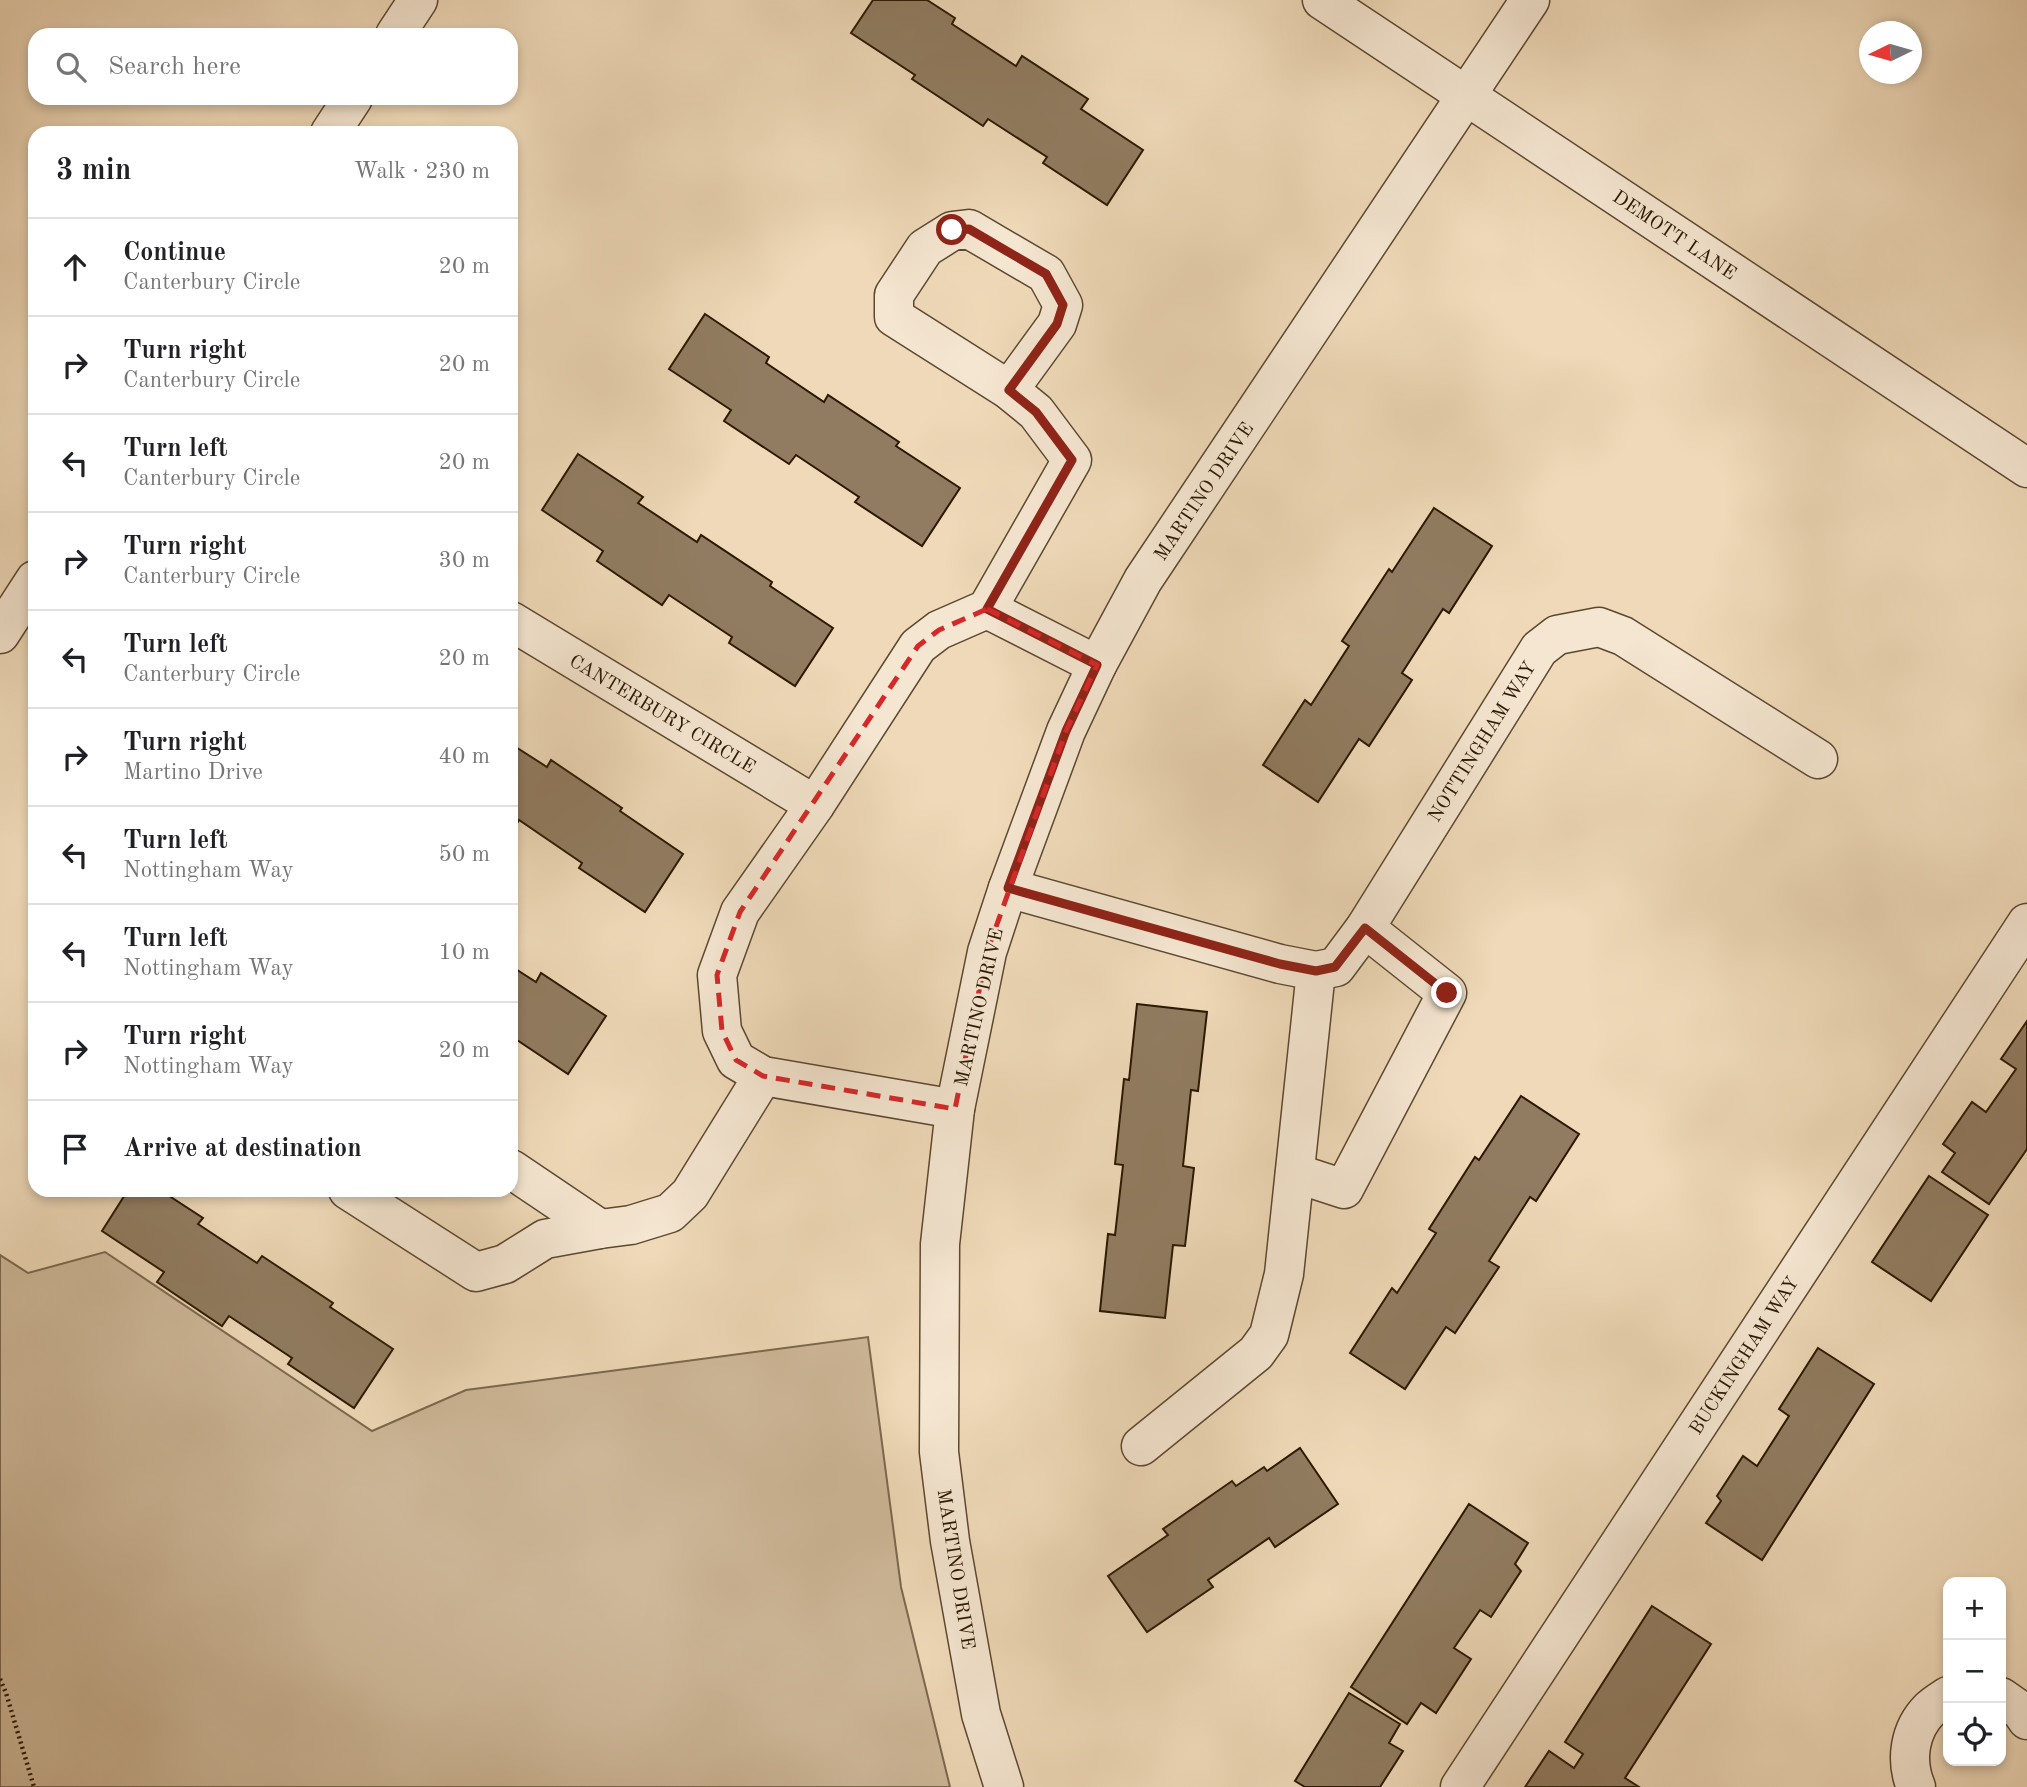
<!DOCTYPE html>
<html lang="en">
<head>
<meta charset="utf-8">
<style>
	body { margin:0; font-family:"Old Standard TT",serif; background:#f6f6f6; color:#202124 }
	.controls { position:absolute; right:21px; bottom:21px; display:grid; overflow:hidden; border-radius:14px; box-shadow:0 4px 10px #0003 }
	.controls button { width:63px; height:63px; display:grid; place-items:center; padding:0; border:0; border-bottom:2px solid #e0e0e0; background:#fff; color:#202124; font:35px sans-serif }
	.compass { position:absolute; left:1859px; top:21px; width:63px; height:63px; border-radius:50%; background:#fff; box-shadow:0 4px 10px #0003; rotate:265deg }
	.stop { position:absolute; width:21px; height:21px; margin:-16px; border:5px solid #8f2418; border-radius:50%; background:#fff }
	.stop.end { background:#8f2418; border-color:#fff; box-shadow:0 2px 7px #0008 }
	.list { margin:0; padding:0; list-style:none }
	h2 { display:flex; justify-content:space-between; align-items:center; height:91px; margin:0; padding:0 28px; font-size:30px }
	h2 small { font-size:23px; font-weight:400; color:#757577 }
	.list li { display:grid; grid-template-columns:46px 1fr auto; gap:21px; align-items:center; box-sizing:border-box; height:98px; padding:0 28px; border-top:2px solid #e0e0e0 }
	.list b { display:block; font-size:26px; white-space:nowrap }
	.list p { margin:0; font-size:23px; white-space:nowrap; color:#757577 }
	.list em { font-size:23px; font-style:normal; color:#757577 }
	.icon { flex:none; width:38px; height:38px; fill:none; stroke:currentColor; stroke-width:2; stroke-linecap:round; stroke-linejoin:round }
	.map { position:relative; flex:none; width:2027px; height:1787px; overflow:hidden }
	.search { position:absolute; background:#fff; box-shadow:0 4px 10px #0003; left:28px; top:28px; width:490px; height:77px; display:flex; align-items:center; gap:18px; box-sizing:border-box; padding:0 24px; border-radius:21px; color:#757577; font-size:26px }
	.panel { position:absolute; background:#fff; box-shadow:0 4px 10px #0003; left:28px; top:126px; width:490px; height:1071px; border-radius:21px }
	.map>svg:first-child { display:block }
</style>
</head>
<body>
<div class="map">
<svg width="2027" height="1787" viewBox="0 0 2027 1787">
	<rect width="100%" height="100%" fill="#efd9b8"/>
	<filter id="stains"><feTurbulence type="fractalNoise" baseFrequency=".00286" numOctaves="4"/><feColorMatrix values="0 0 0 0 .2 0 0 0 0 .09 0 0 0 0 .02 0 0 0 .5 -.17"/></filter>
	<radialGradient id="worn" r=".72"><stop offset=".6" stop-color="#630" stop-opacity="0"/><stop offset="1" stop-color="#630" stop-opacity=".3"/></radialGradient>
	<path fill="#ceb899" stroke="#7c684e" stroke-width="2" d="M105,1252L372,1431L466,1390L868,1337L901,1587L950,1787H0V1255L28,1273Z"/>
	<g fill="#917c61" stroke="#2b1802" stroke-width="2">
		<path d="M873,0H927L955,18L952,24L1016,66L1022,56L1088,99L1081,109L1143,150L1107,205L1043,163L1047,157L988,119L983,126L912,79L915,75L851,33Z"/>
		<path d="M705,314L769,357L766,363L824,402L828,395L899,442L896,446L960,488L922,546L855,502L859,497L796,455L789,464L724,421L731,410L669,369Z"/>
		<path d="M578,454L643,497L638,503L697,542L701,535L772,582L770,586L833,628L795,686L729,643L732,637L669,595L662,605L597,561L603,551L542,510Z"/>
		<path d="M1434,508L1492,546L1449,613L1443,609L1402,673L1412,680L1369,746L1359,739L1318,802L1263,765L1305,700L1311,705L1349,646L1342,641L1389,569L1392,572Z"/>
		<path d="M511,744L547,767L551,760L622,808L620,811L683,854L645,912L579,868L582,863L519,820L513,830L511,829Z"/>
		<path d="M511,966L536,982L541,973L606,1016L568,1074L511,1036Z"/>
		<path d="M1137,1004L1207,1012L1198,1091L1191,1090L1183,1166L1194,1168L1185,1246L1173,1245L1165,1318L1100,1311L1108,1234L1115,1235L1123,1165L1115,1164L1124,1079L1129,1080Z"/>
		<path d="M2027,1021V1149L1989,1204L1942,1172L1955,1153L1943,1144L1972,1102L1986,1112L2016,1069L2001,1059Z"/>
		<path d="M1521,1096L1579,1134L1536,1201L1530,1197L1489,1261L1499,1267L1455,1333L1446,1327L1405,1389L1350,1353L1392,1288L1397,1293L1436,1233L1429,1229L1475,1157L1479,1160Z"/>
		<path d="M1929,1176L1988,1215L1931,1301L1872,1262Z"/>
		<path d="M128,1190H160L203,1218L198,1224L257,1263L262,1256L333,1303L330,1307L393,1349L354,1408L288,1364L292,1358L229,1316L222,1326L157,1282L164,1272L102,1231Z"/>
		<path d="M1818,1348L1874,1384L1762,1560L1706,1523L1721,1501L1717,1496L1743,1456L1757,1466L1789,1416L1779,1409Z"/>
		<path d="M1300,1448L1338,1504L1275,1547L1269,1538L1208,1580L1213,1587L1147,1632L1108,1576L1168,1535L1163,1529L1232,1481L1236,1486L1264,1467L1267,1471Z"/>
		<path d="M1469,1504L1528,1543L1515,1564L1521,1571L1491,1617L1480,1610L1454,1648L1471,1659L1436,1713L1421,1703L1407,1724L1351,1687Z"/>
		<path d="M1652,1606L1711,1644L1625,1778L1639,1787H1525L1549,1751L1574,1768L1583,1754L1565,1742Z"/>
		<path d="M1349,1693L1400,1724L1389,1743L1403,1751L1380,1787H1305L1295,1781Z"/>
	</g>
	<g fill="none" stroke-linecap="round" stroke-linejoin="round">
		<g stroke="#5c4830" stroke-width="41">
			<g id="minor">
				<path d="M1322,0L2027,468"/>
				<path d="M395,35L418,0"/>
				<path d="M330,133L353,98"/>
				<path d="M987,609L1097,665"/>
				<path d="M511,621L815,805"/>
				<path d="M0,634L35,580"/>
				<path d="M1008,888L1280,964L1316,971L1336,967L1365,928L1539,649L1557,635L1599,627L1623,636L1818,759"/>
				<path d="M955,1109L763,1076L736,1060L722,1031L717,975L740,912L815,805L918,646L939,630L987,609L1072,460L1036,412L1009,390L894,317V295L925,248L952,231L969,229L1046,274L1063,305L1057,324L1009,390"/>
				<path d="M511,1169L600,1229"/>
				<path d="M1295,1173L1344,1189L1447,993L1365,928"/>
				<path d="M348,1190L476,1272L505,1264L545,1239L600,1229L631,1225L670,1213L690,1194L763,1076"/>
				<path d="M1141,1446L1256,1353L1269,1335L1284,1274L1316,971"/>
				<path d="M2001,1697L2021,1711L2027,1720"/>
				<path d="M1004,1787L981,1714L950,1541L939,1452L940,1244L955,1109L987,952L1008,888L1066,731L1097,665L1143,580L1530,0"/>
				<path d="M1460,1787L2027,923"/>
				<path d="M1916,1787C1905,1761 1909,1730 1930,1709C1935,1704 1942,1700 1948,1696"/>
			</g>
		</g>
		<path stroke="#2b1802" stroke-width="4.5" stroke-dasharray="2 3.5" stroke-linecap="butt" d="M0,1679L6,1693L34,1787"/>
		<use href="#minor" stroke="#f5e6d1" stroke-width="38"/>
	</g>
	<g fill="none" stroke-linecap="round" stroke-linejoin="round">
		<path stroke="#8f2418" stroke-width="9" d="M952,230L969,229L1046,274L1063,305L1057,324L1009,390L1036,412L1072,460L987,609L1097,665L1066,731L1008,888L1280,964L1316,971L1335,967L1365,928L1447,993"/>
	</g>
	<path fill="none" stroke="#d62828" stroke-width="5" stroke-dasharray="14 9" stroke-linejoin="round" d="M987,609L1097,665L1066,731L987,952L955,1109L763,1076L736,1060L722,1031L717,975L740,912L918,646L939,630Z"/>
	<g text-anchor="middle" stroke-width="5" stroke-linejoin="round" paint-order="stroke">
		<g font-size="19" fill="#2b1802" stroke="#f5e6d1">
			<text transform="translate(1675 234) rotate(34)" y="7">DEMOTT LANE</text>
			<text transform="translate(1203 491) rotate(-56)" y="7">MARTINO DRIVE</text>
			<text transform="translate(663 713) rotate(31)" y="7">CANTERBURY CIRCLE</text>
			<text transform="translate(1481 741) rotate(-58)" y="7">NOTTINGHAM WAY</text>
			<text transform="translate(978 1007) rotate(-77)" y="7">MARTINO DRIVE</text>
			<text transform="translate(1743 1355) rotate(-57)" y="7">BUCKINGHAM WAY</text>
			<text transform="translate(957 1569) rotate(81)" y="7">MARTINO DRIVE</text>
		</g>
	</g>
	<rect width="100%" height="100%" filter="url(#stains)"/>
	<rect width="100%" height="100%" fill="url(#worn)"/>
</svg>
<div class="controls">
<button>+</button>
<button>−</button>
<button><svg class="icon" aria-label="locate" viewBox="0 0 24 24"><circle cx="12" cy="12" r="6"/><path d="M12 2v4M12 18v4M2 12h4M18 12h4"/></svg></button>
</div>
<svg class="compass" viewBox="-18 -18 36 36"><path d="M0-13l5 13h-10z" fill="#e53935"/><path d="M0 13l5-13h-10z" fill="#757577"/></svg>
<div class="stop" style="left:952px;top:230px"></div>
<div class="stop end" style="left:1447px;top:993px"></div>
<div class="search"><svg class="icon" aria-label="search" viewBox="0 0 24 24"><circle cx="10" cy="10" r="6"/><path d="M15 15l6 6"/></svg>Search here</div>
<section class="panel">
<h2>3 min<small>Walk · 230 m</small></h2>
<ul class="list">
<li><svg class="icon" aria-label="ahead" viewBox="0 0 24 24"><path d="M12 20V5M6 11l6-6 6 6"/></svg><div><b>Continue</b><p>Canterbury Circle</p></div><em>20 m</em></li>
<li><svg class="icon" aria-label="right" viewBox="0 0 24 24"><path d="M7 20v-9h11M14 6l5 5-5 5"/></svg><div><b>Turn right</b><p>Canterbury Circle</p></div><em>20 m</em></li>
<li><svg class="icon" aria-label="left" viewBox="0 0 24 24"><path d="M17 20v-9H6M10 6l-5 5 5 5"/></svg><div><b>Turn left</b><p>Canterbury Circle</p></div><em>20 m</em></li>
<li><svg class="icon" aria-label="right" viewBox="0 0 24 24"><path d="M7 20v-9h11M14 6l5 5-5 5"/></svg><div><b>Turn right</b><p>Canterbury Circle</p></div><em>30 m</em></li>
<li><svg class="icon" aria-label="left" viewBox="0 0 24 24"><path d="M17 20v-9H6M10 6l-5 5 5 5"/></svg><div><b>Turn left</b><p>Canterbury Circle</p></div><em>20 m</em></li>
<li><svg class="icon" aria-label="right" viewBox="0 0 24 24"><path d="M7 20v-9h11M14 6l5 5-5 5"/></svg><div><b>Turn right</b><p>Martino Drive</p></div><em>40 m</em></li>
<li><svg class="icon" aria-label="left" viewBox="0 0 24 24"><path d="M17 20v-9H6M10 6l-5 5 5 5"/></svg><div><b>Turn left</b><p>Nottingham Way</p></div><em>50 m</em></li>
<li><svg class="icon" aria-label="left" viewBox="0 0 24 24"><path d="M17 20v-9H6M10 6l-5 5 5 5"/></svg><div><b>Turn left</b><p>Nottingham Way</p></div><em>10 m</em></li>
<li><svg class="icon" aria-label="right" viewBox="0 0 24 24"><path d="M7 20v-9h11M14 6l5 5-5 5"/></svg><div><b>Turn right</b><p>Nottingham Way</p></div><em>20 m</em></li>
<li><svg class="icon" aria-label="arrive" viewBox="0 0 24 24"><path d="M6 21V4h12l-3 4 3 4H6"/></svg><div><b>Arrive at destination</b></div></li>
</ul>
</section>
</div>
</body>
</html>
